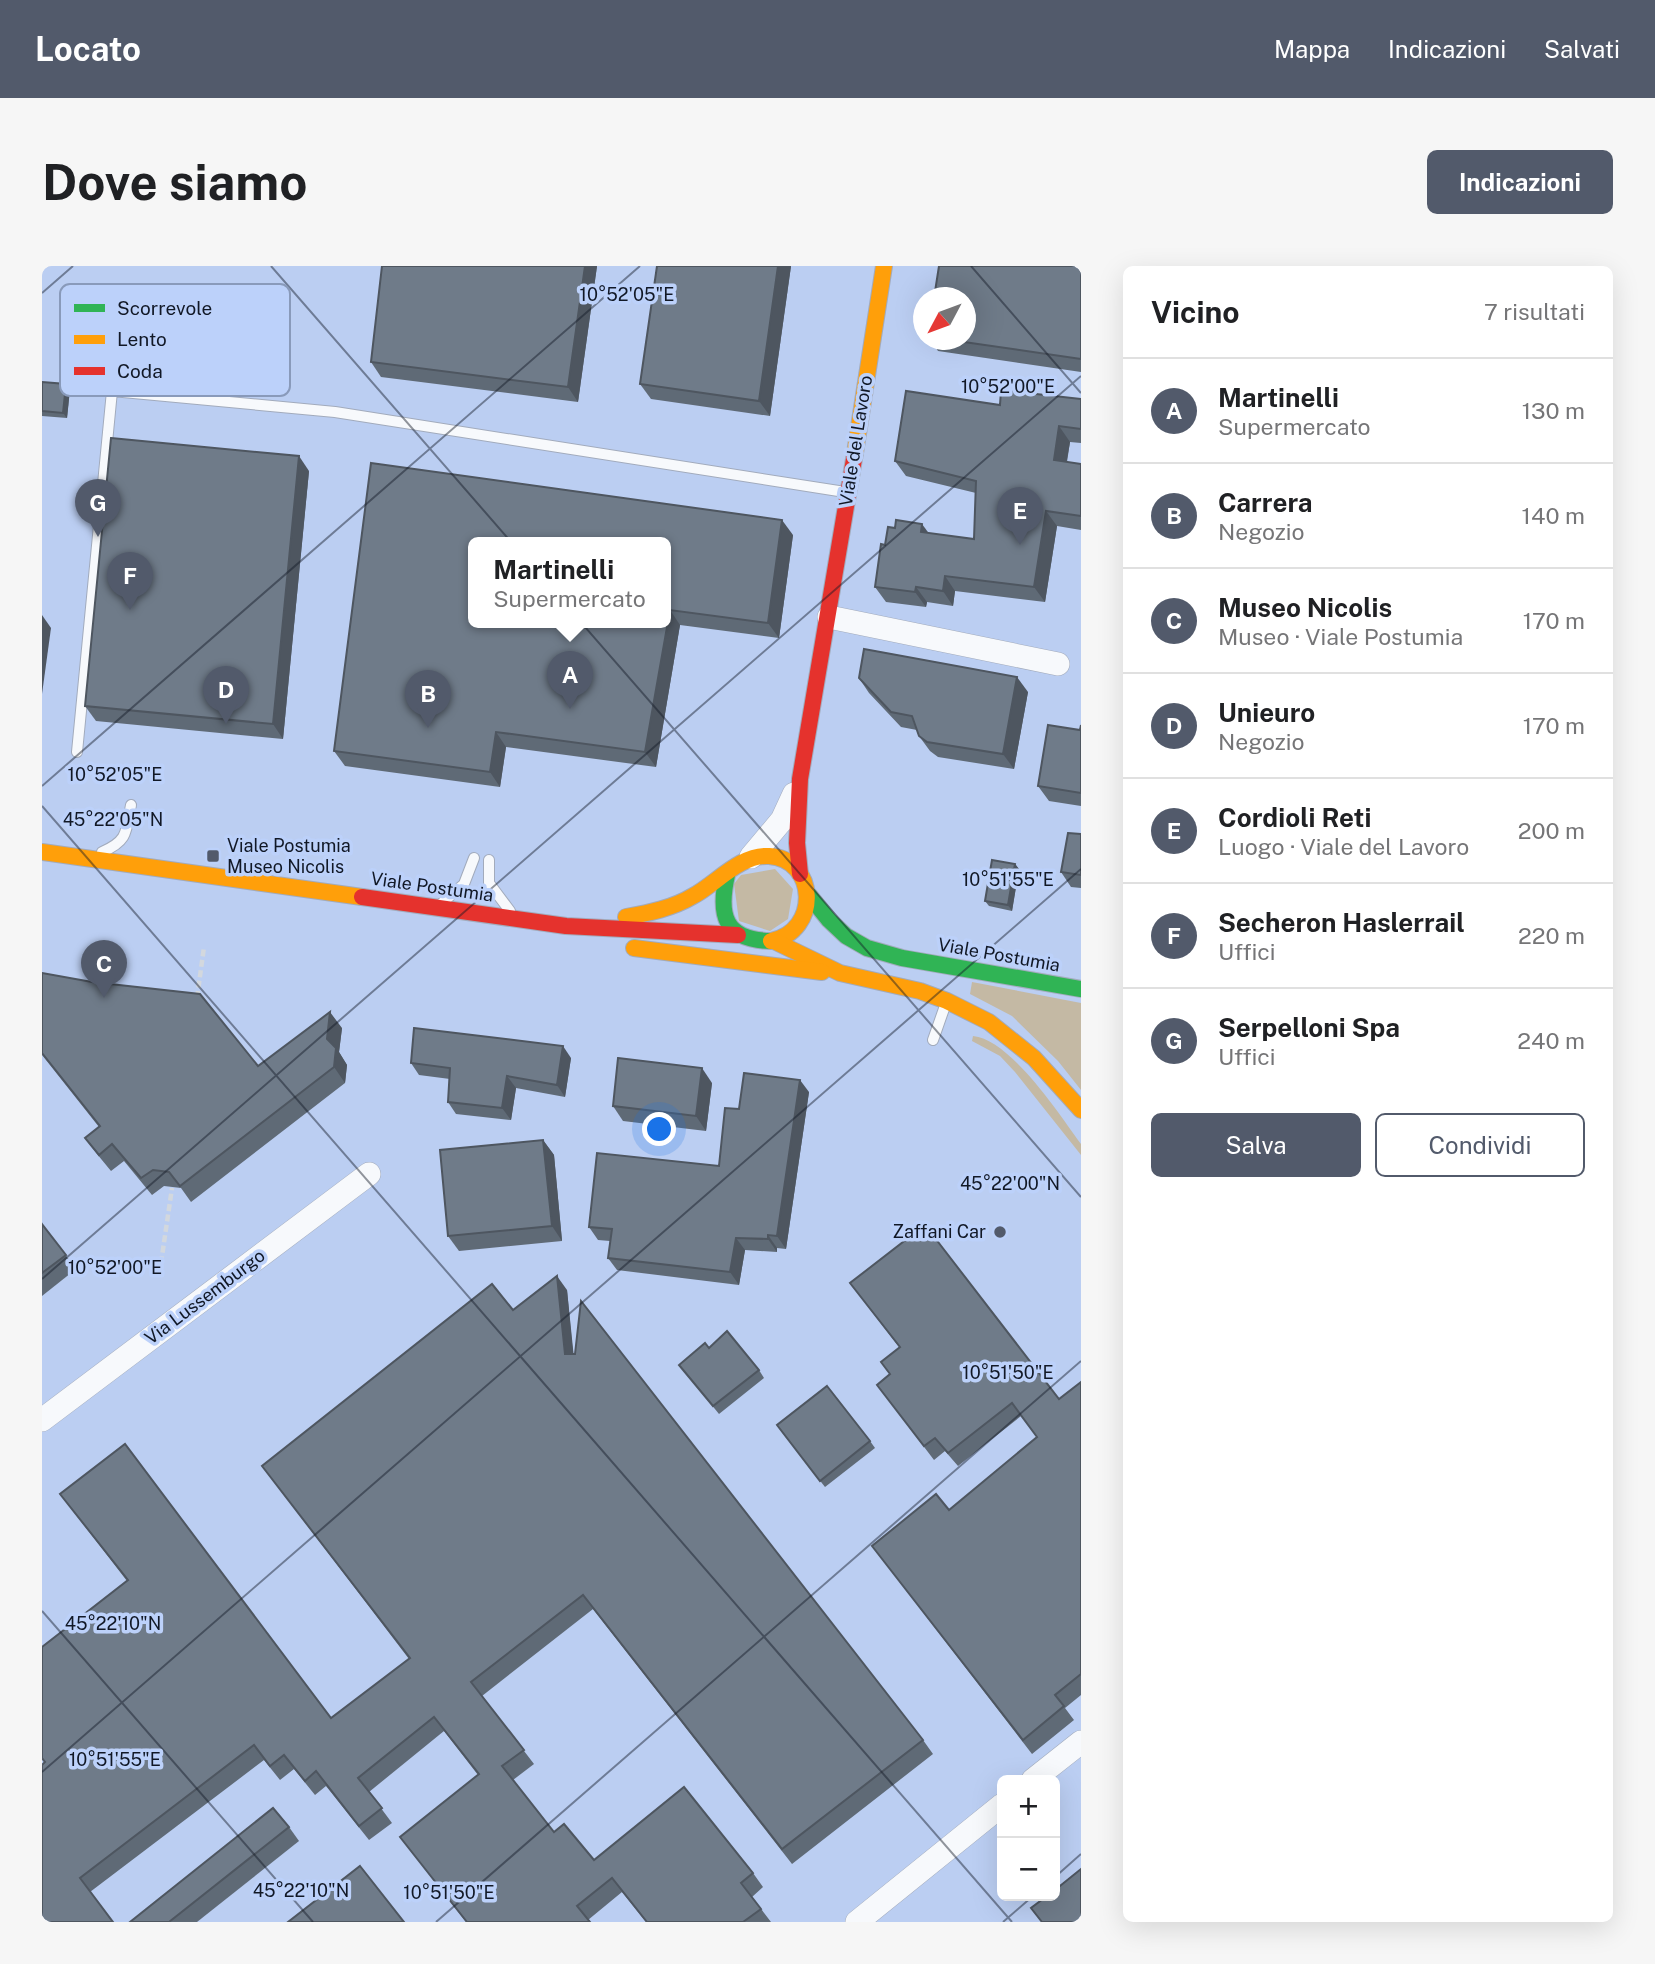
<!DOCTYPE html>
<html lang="it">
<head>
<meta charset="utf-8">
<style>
	body { margin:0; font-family:"Public Sans",sans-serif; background:#f6f6f6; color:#202124 }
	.controls { position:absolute; right:21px; bottom:21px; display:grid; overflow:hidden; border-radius:10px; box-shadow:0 7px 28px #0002 }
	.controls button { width:63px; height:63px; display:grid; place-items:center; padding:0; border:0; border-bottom:2px solid #e0e0e0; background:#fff; color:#202124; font:35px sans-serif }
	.compass { position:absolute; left:871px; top:21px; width:63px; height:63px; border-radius:50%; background:#fff; box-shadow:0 7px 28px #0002; rotate:229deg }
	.you { position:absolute; left:618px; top:864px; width:24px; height:24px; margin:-18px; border:5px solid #fff; border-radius:50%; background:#1a73e8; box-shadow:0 0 0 10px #1a73e833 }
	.badge { display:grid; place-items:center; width:46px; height:46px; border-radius:50%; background:#525a6b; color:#fff; font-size:23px; font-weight:700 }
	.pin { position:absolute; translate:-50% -58px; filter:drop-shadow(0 2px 4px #0008) }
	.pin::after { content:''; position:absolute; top:37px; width:24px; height:21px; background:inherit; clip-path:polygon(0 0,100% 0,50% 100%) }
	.popup { position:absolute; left:426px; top:271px; width:203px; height:91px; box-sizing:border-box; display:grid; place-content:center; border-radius:10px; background:#fff; filter:drop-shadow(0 2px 5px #0005); font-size:23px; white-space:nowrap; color:#757577 }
	.popup b { font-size:26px; color:#202124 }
	.popup::after { content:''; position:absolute; left:50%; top:100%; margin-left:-14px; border:14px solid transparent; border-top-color:#fff }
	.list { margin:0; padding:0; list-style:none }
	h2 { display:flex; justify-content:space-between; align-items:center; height:91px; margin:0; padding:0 28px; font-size:30px }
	h2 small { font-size:23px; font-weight:400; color:#757577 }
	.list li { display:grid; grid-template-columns:46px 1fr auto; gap:21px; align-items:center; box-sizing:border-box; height:105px; padding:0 28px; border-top:2px solid #e0e0e0 }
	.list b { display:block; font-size:26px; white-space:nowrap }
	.list p { margin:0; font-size:23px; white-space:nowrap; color:#757577 }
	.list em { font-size:23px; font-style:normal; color:#757577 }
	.actions { display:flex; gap:14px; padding:21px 28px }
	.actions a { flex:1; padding:16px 0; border:2px solid #525a6b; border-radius:10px; text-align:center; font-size:24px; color:#525a6b }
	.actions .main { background:#525a6b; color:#fff }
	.map { position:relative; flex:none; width:1039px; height:1656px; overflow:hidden; border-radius:10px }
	header { display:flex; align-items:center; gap:42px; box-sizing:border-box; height:98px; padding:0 35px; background:#525a6b; color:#fff }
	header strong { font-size:33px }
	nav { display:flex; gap:38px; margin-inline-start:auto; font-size:24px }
	.intro { display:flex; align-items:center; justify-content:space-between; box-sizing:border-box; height:168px; padding:0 42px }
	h1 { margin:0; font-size:49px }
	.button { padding:18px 32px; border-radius:10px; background:#525a6b; color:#fff; font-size:24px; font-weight:700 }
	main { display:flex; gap:42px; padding:0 42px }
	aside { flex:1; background:#fff; border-radius:10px; box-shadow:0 7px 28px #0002 }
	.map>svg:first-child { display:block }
</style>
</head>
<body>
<header>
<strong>Locato</strong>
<nav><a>Mappa</a><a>Indicazioni</a><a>Salvati</a></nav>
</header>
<div class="intro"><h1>Dove siamo</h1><a class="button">Indicazioni</a></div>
<main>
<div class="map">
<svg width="1039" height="1656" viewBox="0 0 1039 1656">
	<rect width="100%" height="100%" fill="#cad6ec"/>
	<path fill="#bbcef2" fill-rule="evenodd" d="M0,0H1039V1656H0ZM881,32H923V74H881ZM432,277H624V357H432ZM960,1514H1013V1630H960Z"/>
	<g fill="#c4b9a4">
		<path d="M733,603L751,623L746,653L728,665L697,655L692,618L699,609Z"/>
		<path d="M930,716L1039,737V824L1016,795L970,750L928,728Z"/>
		<path d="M931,770C969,774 1017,848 1039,878V889L973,806L958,790L930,775Z"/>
	</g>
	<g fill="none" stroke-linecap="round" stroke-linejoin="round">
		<g stroke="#a2abbc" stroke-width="12">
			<g id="lane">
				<path d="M35,486L70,125L293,146L803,226"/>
				<path d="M60,586C86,575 84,566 89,539"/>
				<path d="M447,594V617L468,645"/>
				<path d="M400,637L422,618L432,592"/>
				<path d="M891,774L904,737"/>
			</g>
		</g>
		<g stroke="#a2abbc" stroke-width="24">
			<g id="street">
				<path d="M787,351L1016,398"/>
				<path d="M709,591L740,554L752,528"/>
				<path d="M0,1154L327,908"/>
				<path d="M991,1514L1039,1476"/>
				<path d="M815,1656L960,1539"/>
			</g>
		</g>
		<g stroke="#a2abbc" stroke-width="18">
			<g id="fast">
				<path d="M685,609C676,649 682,674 729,675"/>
				<path d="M766,628L787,654L804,670L825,682L860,692L1039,723"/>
			</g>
		</g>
		<g stroke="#a2abbc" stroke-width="18">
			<g id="slow">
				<path d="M813,187L842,0"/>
				<path d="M0,586L320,631"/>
				<path d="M584,651C607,647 631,642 651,630C674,618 698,588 727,590C775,593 779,665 729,675"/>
				<path d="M734,676L798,707L878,725L905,735L947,756L992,792L1039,844"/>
				<path d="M592,682L780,706"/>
			</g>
		</g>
		<g stroke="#a2abbc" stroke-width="18">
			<g id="jam">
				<path d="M758,608L755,577L758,513L813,187"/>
				<path d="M320,631L524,660L696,669"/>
			</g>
		</g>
		<g stroke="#d3d8de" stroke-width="4.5" stroke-dasharray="7 3.5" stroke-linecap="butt">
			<path d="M155,732L162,681"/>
			<path d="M119,997L130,922"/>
		</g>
		<use href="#lane" stroke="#f7f9fc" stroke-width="10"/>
		<use href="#street" stroke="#f7f9fc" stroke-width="23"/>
		<use href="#fast" stroke="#30b455" stroke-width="16"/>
		<use href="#slow" stroke="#ff9f0a" stroke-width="16"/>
		<use href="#jam" stroke="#e5322d" stroke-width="16"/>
	</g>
	<g fill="#5f6a76">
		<path d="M555,0L536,136L339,111L329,96Z"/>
		<path d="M749,0L728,150L609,133L598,118Z"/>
		<path d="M1039,0V106L896,85L889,74H923Z"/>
		<path d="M0,116L28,123L25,152L0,150Z"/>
		<path d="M1039,133V177L1028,176L1025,196L1039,198V264L1015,260L1003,336L913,325L911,340L885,336L884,341L844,336L833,321L843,279L887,267L932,273L934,227L864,210L853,195L958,139Z"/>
		<path d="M267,205L241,473L54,455L43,440Z"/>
		<path d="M751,269L737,372L638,359L614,501L464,481L458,521L303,500L292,485Z"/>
		<path d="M817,412L986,426L972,503L896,491L888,485L877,470L875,464L859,461L827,427Z"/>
		<path d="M1039,459V540L1007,535L996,520L1038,464Z"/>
		<path d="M1039,568V622L1029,621L1019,606Z"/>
		<path d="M973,598L977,603L970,645L947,640L943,635Z"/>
		<path d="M0,707L216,800L300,762L297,786L305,799L303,817L149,936L139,922L122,920L110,929L82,895L69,905L55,888L43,872L57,861L0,789Z"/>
		<path d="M529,792L523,831L474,822L469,854L414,848L406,836L408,813L377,809L369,797Z"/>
		<path d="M670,817L664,865L581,855L571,840Z"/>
		<path d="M767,826L744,983L735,982V986L703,984L697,1019L575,1004L566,992L568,975L556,974L547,961L677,900L697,843Z"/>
		<path d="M501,874L512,889L520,975L417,985L406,970Z"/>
		<path d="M0,958L34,1003L0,1030Z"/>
		<path d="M808,1017L1017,1133L1039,1116V1429L1023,1442L1032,1454L990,1488L830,1280L907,1244L995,1171L979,1150L916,1200L903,1185L892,1194L835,1119L848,1109L857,1081Z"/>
		<path d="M525,1024L531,1088L881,1474L891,1488L750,1598L551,1343L440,1430L492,1498L471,1514L512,1566L552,1594L711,1607L721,1621L710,1631L729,1656H604L580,1626L546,1654L548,1656H424L358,1571L436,1509L402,1465L327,1526L350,1557L327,1574L284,1520L273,1529L252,1503L238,1514L222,1494L48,1626L0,1656L3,1497L0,1493V1381L85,1315L18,1228L289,1452L367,1393L220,1200L471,1044Z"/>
		<path d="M667,1082L717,1104L722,1112L677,1148L637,1099Z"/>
		<path d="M740,1166L828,1175L833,1182L783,1221Z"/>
		<path d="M247,1561L257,1575L155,1656H88Z"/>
	</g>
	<g fill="#4e5660">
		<path d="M543,0H555L536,136L526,121Z"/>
		<path d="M736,0H749L728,150L717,135Z"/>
		<path d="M24,118L28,123L25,152L21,147Z"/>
		<path d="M1017,160L1028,176L1022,210L1012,194Z"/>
		<path d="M257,190L267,205L241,473L231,458Z"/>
		<path d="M1004,245L1015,260L1003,336L992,321Z"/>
		<path d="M740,254L751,269L737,372L726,357Z"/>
		<path d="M880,258L891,273L879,266Z"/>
		<path d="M903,310L913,325L911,340L901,325Z"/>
		<path d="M874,321L885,336L884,341L873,326Z"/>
		<path d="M628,344L638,359L614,501L603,486Z"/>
		<path d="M0,349L9,362L0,428Z"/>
		<path d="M975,411L986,426L972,503L961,488Z"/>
		<path d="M454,466L464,481L458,521L448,506Z"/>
		<path d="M973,598L977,603L970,645L966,639Z"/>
		<path d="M288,746L300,762L297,786L305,799L303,817L292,801L285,773Z"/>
		<path d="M521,780L529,792L523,831L515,819Z"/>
		<path d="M660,802L670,817L664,865L654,850Z"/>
		<path d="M465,810L474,822L469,854L460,842Z"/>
		<path d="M758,814L767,826L744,983L735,970Z"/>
		<path d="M501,874L512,889L520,975L510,960Z"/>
		<path d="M726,969L735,982V986L726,973Z"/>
		<path d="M694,972L703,984L697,1019L688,1006Z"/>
		<path d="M515,1010L525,1024L533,1102L523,1088Z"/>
	</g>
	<g fill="#6f7b89" stroke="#4e5660" stroke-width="2" fill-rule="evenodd">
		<path d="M340,0H543L526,121L329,96Z"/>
		<path d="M615,0H736L717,135L598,118Z"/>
		<path d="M897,0H1039V93L908,74H923V32H892Z"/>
		<path d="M0,116L24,118L21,147L0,145Z"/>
		<path d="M959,124L1039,133V163L1017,160L1012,194L1039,198V250L1004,245L992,321L903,310L901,325L874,321L873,326L833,321L839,278L843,279L846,261L853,262L854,254L880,258L879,266L932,273L934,215L853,195L864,125L958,139Z"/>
		<path d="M69,172L257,190L231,458L43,440Z"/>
		<path d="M329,197L740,254L726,357L628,344L603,486L454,466L448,506L292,485ZM432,277H624V357H432Z"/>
		<path d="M822,383L975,411L961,488L885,476L877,470L870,450L849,446L817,412Z"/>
		<path d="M1006,459L1038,464L1039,459V527L996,520Z"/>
		<path d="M1026,567L1039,568V609L1019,606Z"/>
		<path d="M950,594L973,598L966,639L943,635Z"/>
		<path d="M0,707L50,716L158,728L216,800L288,746L285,773L294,782L292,801L138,920L127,906L111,904L99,912L70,878L57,889L43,872L58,860L0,787Z"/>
		<path d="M372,762L521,780L515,819L465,810L460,842L406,836L408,802L369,797Z"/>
		<path d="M576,792L660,802L654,850L571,840Z"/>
		<path d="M702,807L758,814L735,970L726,969V973L694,972L688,1006L566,992L570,963L547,961L555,887L677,900L683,842L697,843Z"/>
		<path d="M501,874L510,960L406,970L398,884Z"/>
		<path d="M0,958L24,989L0,1007Z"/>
		<path d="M883,959L1017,1133L1039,1116V1408L1013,1429L1022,1440L981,1474L830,1280L894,1228L907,1244L995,1171L970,1137L906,1187L893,1172L882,1180L835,1119L848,1108L839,1096L858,1081L808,1017Z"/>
		<path d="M515,1010L523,1088H533L539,1035L881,1474L740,1583L541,1329L429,1416L482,1484L460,1500L512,1566L522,1558L552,1594L642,1521L711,1607L699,1617L719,1643L701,1656H605L570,1612L535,1640L548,1656H425L358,1571L437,1508L392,1451L316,1512L340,1542L317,1560L274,1505L263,1515L242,1489L228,1500L212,1479L38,1612L71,1656H0V1499L3,1496L0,1492V1381L86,1314L18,1228L83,1178L289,1452L368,1392L220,1200L450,1018L471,1044Z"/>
		<path d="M685,1065L717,1104L671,1140L637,1099L663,1077L667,1082Z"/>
		<path d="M785,1120L828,1175L778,1215L735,1159Z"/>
		<path d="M231,1542L247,1561L127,1656H88Z"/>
		<path d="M318,1600L362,1656H246Z"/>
		<path d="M1039,1603V1656H1000L989,1642L1005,1630H1013V1624Z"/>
	</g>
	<path fill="none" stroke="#111826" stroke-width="2" stroke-opacity="0.45" d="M229,0L1039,931M929,0L1039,127M0,27L31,0M0,520L598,0M0,540L970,1656M0,1013L1039,110M0,1345L271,1656M0,1506L1039,603M1013,1611L1039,1588M394,1656L1039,1095M961,1656L991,1630"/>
	<g fill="#525a6b" stroke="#bcd1fa" stroke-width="2.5">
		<rect x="164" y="583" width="14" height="14" rx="3.5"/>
		<circle cx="958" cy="966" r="7"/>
	</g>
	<g text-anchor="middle" stroke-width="7" stroke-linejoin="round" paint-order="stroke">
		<g font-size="18" fill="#111826" stroke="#bcd1fa">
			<text transform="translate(814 175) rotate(-81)" y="6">Viale del Lavoro</text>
			<text transform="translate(390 621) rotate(8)" y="6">Viale Postumia</text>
			<text transform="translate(957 689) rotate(10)" y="6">Viale Postumia</text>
			<text transform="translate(163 1031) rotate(-37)" y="6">Via Lussemburgo</text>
		</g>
		<g font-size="18" fill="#111826" stroke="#bcd1fa" text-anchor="start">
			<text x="185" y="586">Viale Postumia<tspan x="185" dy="21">Museo Nicolis</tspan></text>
			<text x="944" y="972" text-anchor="end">Zaffani Car</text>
		</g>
	</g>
	<rect x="18" y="18" width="230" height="112" rx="10" fill="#bcd1fa" stroke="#899aba" stroke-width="2"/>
	<rect x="32" y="38" width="31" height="8" fill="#30b455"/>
	<rect x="32" y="69" width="31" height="9" fill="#ff9f0a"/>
	<rect x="32" y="101" width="31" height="8" fill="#e5322d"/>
	<g font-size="19" fill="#111826">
		<text x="75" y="49">Scorrevole</text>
		<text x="75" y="80">Lento</text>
		<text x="75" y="112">Coda</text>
	</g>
	<g font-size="18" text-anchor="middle" fill="#111826" stroke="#bcd1fa" stroke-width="7" stroke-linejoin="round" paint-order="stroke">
		<text x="585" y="35">10°52'05"E</text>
		<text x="966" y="127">10°52'00"E</text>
		<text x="73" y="515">10°52'05"E</text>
		<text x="71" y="560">45°22'05"N</text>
		<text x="966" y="620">10°51'55"E</text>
		<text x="968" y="924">45°22'00"N</text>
		<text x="73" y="1008">10°52'00"E</text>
		<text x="966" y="1113">10°51'50"E</text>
		<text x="71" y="1364">45°22'10"N</text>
		<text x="73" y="1500">10°51'55"E</text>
		<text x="259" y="1631">45°22'10"N</text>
		<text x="407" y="1633">10°51'50"E</text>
	</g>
</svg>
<div class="controls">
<button>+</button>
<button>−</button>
</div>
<svg class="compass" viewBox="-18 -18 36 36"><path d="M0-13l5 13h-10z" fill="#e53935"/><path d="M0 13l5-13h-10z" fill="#757577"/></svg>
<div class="you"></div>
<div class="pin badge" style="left:528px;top:443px">A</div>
<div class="popup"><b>Martinelli</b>Supermercato</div>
<div class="pin badge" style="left:386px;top:462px">B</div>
<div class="pin badge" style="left:62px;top:732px">C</div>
<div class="pin badge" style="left:184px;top:458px">D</div>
<div class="pin badge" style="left:978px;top:279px">E</div>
<div class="pin badge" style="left:88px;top:344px">F</div>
<div class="pin badge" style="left:56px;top:271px">G</div>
</div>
<aside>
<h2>Vicino<small>7 risultati</small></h2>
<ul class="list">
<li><span class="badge">A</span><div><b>Martinelli</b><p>Supermercato</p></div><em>130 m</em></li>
<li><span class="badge">B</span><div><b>Carrera</b><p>Negozio</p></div><em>140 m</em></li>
<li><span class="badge">C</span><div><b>Museo Nicolis</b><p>Museo · Viale Postumia</p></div><em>170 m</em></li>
<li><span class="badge">D</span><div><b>Unieuro</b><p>Negozio</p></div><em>170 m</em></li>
<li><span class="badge">E</span><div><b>Cordioli Reti</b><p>Luogo · Viale del Lavoro</p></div><em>200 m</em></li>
<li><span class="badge">F</span><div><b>Secheron Haslerrail</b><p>Uffici</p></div><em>220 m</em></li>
<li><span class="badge">G</span><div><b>Serpelloni Spa</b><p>Uffici</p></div><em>240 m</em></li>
</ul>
<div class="actions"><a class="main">Salva</a><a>Condividi</a></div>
</aside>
</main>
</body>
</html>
